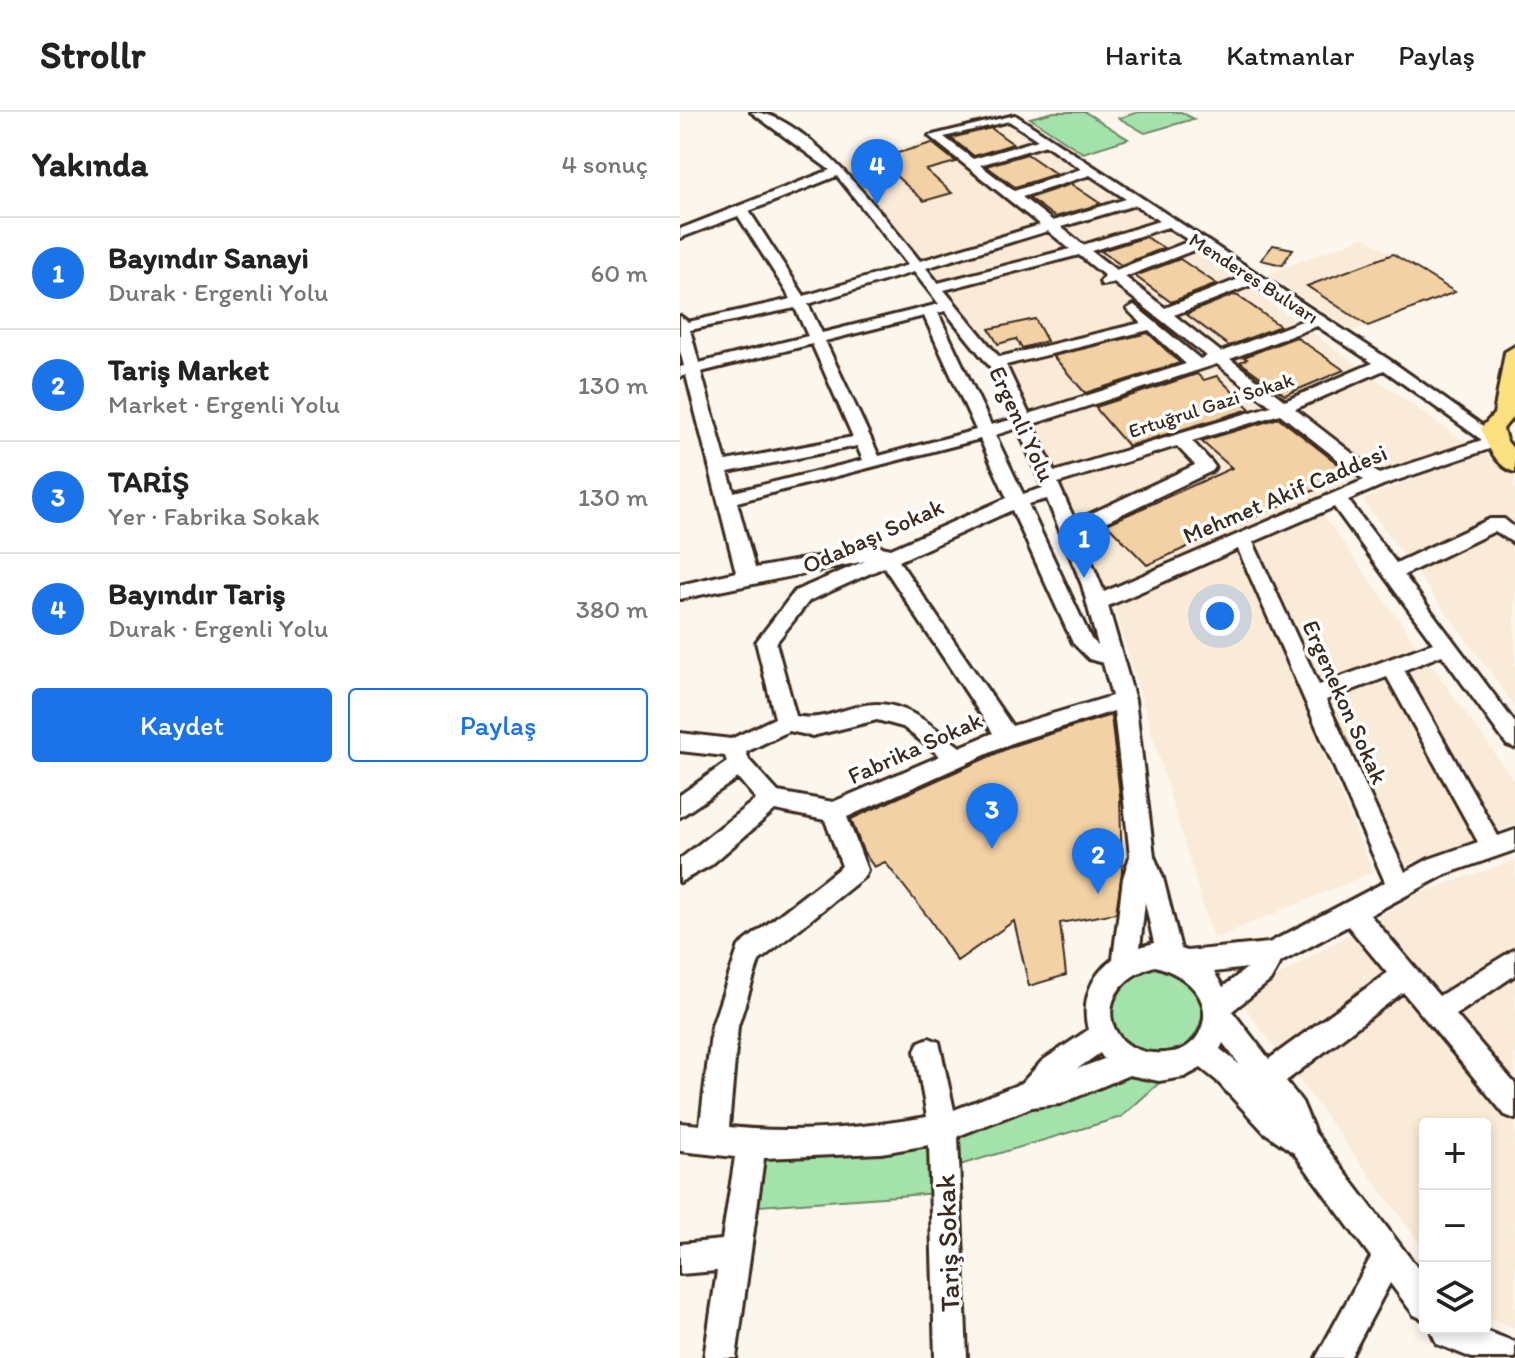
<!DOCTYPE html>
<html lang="tr">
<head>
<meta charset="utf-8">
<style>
	body { margin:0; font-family:Itim,sans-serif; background:#f2f2f2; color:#222 }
	.controls { position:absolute; right:24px; bottom:24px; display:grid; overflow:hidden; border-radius:8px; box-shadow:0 4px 12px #0003 }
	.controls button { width:72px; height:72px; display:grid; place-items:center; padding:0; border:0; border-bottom:2px solid #e0e0e0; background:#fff; color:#222; font:40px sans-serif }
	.you { position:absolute; left:540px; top:504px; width:28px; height:28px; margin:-20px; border:6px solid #fff; border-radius:50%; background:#1a73e8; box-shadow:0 0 0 12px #1a73e833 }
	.badge { display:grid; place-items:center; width:52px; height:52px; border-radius:50%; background:#1a73e8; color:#fff; font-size:26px; font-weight:700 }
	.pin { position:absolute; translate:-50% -66px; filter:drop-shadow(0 2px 4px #0008) }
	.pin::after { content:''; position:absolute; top:42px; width:28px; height:24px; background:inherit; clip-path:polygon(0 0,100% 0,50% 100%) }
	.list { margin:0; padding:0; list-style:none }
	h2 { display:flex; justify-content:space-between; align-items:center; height:104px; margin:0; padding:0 32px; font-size:34px }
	h2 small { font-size:26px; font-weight:400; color:#767676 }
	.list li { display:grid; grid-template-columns:52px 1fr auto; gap:24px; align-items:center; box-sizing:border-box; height:112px; padding:0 32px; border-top:2px solid #e0e0e0 }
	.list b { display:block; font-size:30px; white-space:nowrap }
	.list p { margin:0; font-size:26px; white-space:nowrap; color:#767676 }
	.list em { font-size:26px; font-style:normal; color:#767676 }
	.actions { display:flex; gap:16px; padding:24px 32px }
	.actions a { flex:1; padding:18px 0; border:2px solid #1a73e8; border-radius:8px; text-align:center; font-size:28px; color:#1a73e8 }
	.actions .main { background:#1a73e8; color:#fff }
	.icon { flex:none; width:44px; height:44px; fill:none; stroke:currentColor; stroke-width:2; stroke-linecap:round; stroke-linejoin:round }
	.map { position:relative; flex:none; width:835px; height:1246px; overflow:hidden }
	header { display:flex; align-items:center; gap:48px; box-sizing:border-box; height:112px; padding:0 40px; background:#fff; border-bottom:2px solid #e0e0e0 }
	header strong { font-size:38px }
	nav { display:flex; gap:44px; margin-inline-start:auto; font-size:28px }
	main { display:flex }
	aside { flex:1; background:#fff }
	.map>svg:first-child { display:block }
</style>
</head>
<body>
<header>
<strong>Strollr</strong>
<nav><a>Harita</a><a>Katmanlar</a><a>Paylaş</a></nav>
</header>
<main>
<aside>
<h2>Yakında<small>4 sonuç</small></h2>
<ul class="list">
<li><span class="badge">1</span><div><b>Bayındır Sanayi</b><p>Durak · Ergenli Yolu</p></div><em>60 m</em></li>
<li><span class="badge">2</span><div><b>Tariş Market</b><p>Market · Ergenli Yolu</p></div><em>130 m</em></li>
<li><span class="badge">3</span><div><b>TARİŞ</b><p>Yer · Fabrika Sokak</p></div><em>130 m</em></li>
<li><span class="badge">4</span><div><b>Bayındır Tariş</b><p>Durak · Ergenli Yolu</p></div><em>380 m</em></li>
</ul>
<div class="actions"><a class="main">Kaydet</a><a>Paylaş</a></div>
</aside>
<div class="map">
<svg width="835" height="1246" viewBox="0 0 835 1246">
	<rect width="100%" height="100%" fill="#fcf6ed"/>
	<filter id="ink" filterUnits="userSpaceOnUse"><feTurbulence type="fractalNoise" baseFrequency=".0125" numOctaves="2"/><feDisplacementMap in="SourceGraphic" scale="16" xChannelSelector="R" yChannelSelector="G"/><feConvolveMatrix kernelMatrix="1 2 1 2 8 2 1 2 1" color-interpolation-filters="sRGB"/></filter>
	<g filter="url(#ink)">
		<g fill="#f9ebd7">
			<path d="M331,5L791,335L417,491L323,260L154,54Z"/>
			<path d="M684,125L775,180L673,219L588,162Z"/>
			<path d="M799,339L835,362V594L683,388Z"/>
			<path d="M643,403L835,670V713L725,753L575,431Z"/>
			<path d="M559,439L693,760L533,827L434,494Z"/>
			<path d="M833,749L835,750V1216L805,1204V1012H745V1138L559,887L740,781Z"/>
		</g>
		<g fill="#a3e3ab" stroke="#6f8664" stroke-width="2">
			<path d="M374,0H405L448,27L403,41L350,6Z"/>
			<path d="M459,0H501L514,7L465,21L439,6Z"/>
			<path d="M476,854C563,877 511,968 453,936C434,925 430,910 429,890L454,858Z"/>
			<path d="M424,964L486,965L441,1005L280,1053L278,1022Z"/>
			<path d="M259,1032L258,1081L79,1094L84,1047Z"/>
		</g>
		<g fill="#f2d1a4" stroke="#3b2a1e" stroke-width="2">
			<path d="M311,16L333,32L294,44L271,26Z"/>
			<path d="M252,31L276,50L246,58L272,81L244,89L197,47Z"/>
			<path d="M347,42L376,62L335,75L306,54Z"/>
			<path d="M391,72L421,92L375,105L349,86Z"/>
			<path d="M466,125L484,136L441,153L421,139Z"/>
			<path d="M593,133L613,137L602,153L581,148Z"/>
			<path d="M713,142L775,180L688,214L627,174Z"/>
			<path d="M500,147L537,172L491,190L455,164Z"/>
			<path d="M553,183L558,184L600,214L549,234L506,202Z"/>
			<path d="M355,207L367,229L342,236L336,227L318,232L309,217Z"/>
			<path d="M468,221L500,251L405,281L373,244Z"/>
			<path d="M616,225L664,258L605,283L560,250L567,247L564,245Z"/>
			<path d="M517,262L524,268L537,264L570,297L448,334L418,299L416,295Z"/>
			<path d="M599,306L671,362L467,453L427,412L552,356L521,329Z"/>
			<path d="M431,603L440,684L442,760L436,801L380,811L386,863L349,874L334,809L277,849L251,809L205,750L194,755L183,739L171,707L335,633Z"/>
		</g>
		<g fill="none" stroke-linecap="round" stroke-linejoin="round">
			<g stroke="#3b2a1e" stroke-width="6">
				<g id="minor">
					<path d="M71,0C126,0 206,108 240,149L360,113L249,24L335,3L711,249L824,329L821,333L703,373L668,388L716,451L810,407H824L835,416V432L815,419L724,463L835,611V636L827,633L762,543L724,558L818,724L835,718V738L766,762L690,803L759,884L835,837V863L776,903L835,972V1007L825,1003L723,880L606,969L622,990L635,1021L745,1166V1208L734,1203L710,1171L670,1246H636L691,1145L614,1041L584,1020L536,968L521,956L504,965L479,969L449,963L380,992L352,995L278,1024L287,1246H255L249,1033L201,1041L84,1046L56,1246H24L37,1159L0,1162V1132L42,1128L55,1045L0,1039V1011L20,1013L32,914L59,834L162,754L145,708L95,698L31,753L0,770V747L76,687L58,666L0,705V683L47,650L45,644L0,639V621L51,627L95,606L76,530L115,479L185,449L0,487V473L56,460L6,263L0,265V255L4,254L0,239V204L8,210L111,187L58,104L0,126V117L150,58ZM329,9L358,28L293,47L264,25ZM366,33L401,57L334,79L300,53ZM410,63L446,87L373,109L342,85ZM157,64L228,153L124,184L69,99ZM455,93L479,109L403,133L381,115ZM488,115L510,129L436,158L411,139ZM368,119L390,137L258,171L246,156ZM519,136L564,165L485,196L445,165ZM399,143L425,164L420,170L422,173L434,171L527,244L520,247L454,193L447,197L461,211L319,245L264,178ZM234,160L259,192L142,221L128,192ZM574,172L627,207L541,240L494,203ZM115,196L128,224L19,251L10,218ZM265,199L315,261L334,307L311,313L258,201ZM244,204L296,318L199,344L145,229ZM637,214L693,251L605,289L550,247ZM469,218L506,252L349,302L326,253ZM132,232L173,325L46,349L21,260ZM537,252L591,294L374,360L353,312ZM704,258L802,328L699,362L615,297ZM600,302L684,368L424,480L400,422L532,359L535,355L532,351L512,329ZM338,316L363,376L343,382L315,323ZM300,327L327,386L211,437L197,434L75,456L57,390ZM177,334L183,348L54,380L48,360ZM497,334L515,353L395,409L378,371ZM367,387L402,473L418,533L411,527L348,392ZM654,395L753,531L639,573L573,430ZM332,398L393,531L409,547L423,551L432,584L332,614L219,449ZM558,437L705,770L589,831L507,839L501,837L483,766L474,744L455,588L428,494ZM204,455L313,621L280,635C256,617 229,592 197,592C168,592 145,611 116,604L96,531L129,489ZM707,565L798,730L749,747L725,760L646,588ZM434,599L450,744L443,766L433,847C410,864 401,890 408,918L362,949L342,971L274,998L259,930L249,926L239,930L235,939L247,1005C183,1016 113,1022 49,1015L58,914L79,849L184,765L187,758L167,705L334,630ZM197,608L223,615L260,644L153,690L98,680L69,648L66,640L109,619L132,624ZM465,790L474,831L460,835ZM668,814L707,861L589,947L552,899L590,869L601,850ZM475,854C506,862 539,890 517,925C511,933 502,939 492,940C425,952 405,875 475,854ZM567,856L543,875L534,860ZM543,931L560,953L540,937ZM420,941L424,947L397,957Z"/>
					<path d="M754,1216H798L835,1230V1246H792L757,1232L752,1221Z"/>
				</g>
			</g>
			<g stroke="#3b2a1e" stroke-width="6">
				<path id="major" d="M835,234V302L823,317L826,328L835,339V360C818,356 805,332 801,316L814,302L825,240Z"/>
			</g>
			<use href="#minor" fill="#fff" fill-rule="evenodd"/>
			<use href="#major" fill="#fbe080" fill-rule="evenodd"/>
		</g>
	</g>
	<g text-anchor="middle" stroke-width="7" stroke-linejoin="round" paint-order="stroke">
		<g font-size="20" fill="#3b2a1e" stroke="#fff">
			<text transform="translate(574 166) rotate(33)" y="7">Menderes Bulvarı</text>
			<text transform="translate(531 293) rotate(-18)" y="7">Ertuğrul Gazi Sokak</text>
		</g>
		<g font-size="24" fill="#3b2a1e" stroke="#fff">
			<text transform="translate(342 312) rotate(65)" y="8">Ergenli Yolu</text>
			<text transform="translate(605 382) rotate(-23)" y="8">Mehmet Akif Caddesi</text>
			<text transform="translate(193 424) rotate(-24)" y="8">Odabaşı Sokak</text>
			<text transform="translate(665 590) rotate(66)" y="8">Ergenekon Sokak</text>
			<text transform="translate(235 636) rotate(-24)" y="8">Fabrika Sokak</text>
		</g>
		<g font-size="28" fill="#3b2a1e" stroke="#fff">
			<text transform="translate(267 1131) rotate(-92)" y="10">Tariş Sokak</text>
		</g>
	</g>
</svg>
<div class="controls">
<button>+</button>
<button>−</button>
<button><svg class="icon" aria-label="layers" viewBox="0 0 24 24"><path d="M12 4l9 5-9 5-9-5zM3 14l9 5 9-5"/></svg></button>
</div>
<div class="you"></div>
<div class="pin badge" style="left:404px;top:466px">1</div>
<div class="pin badge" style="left:418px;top:782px">2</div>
<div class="pin badge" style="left:312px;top:737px">3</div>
<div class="pin badge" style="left:197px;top:93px">4</div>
</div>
</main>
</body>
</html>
